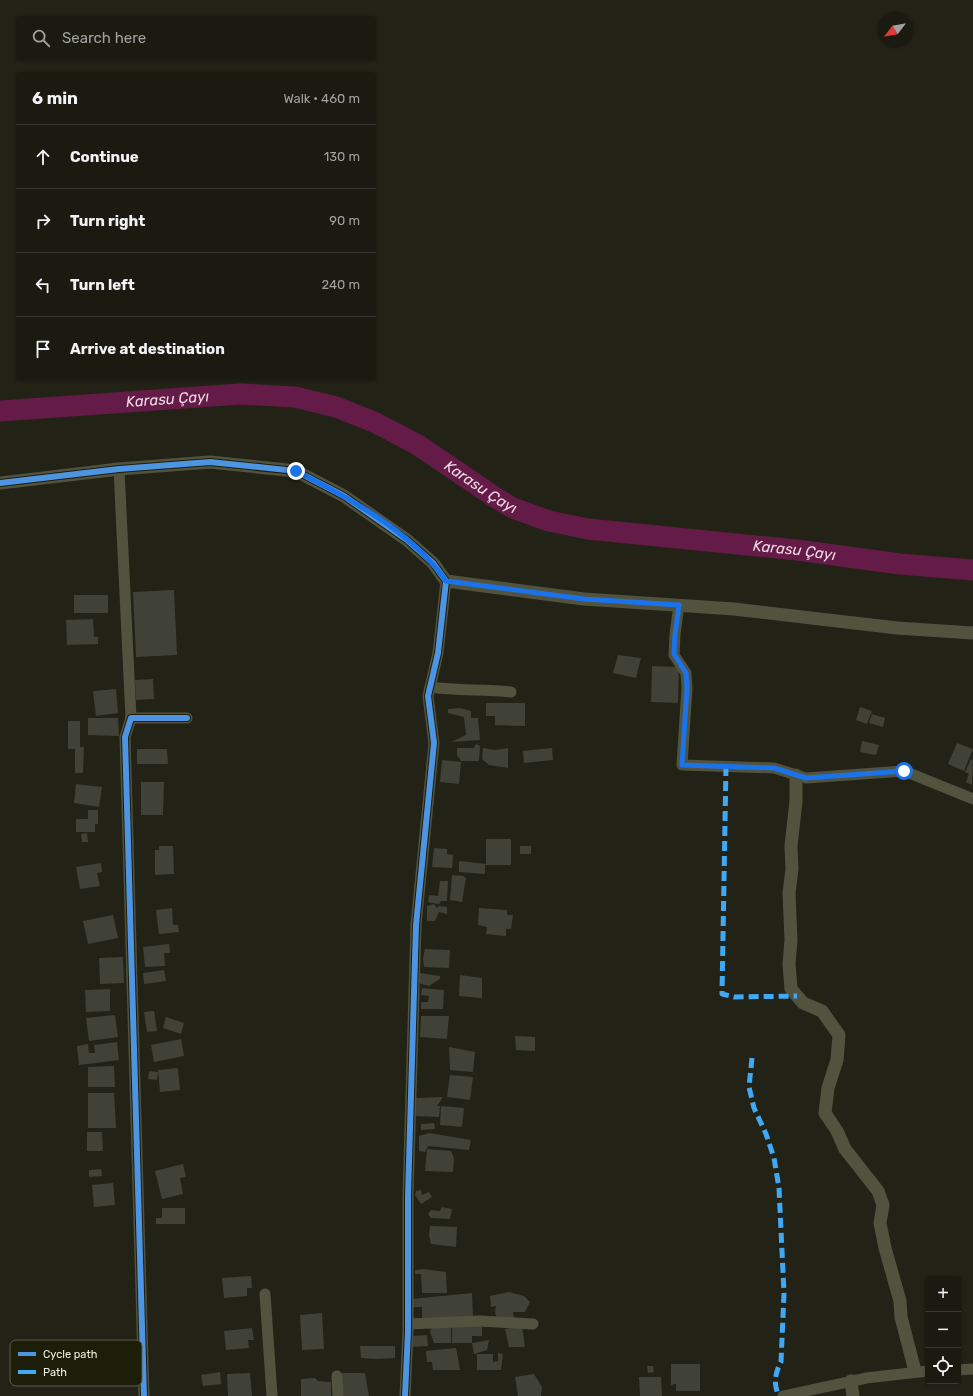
<!DOCTYPE html>
<html lang="en">
<head>
<meta charset="utf-8">
<style>
	body { margin:0; font-family:Rubik,sans-serif; background:#232319; color:#f1f3f6 }
	.controls { position:absolute; right:12px; bottom:12px; display:grid; overflow:hidden; border-radius:4px; box-shadow:0 1px 3px #0004 }
	.controls button { width:36px; height:36px; display:grid; place-items:center; padding:0; border:0; border-bottom:1px solid #383830; background:#1a1a10; color:#f1f3f6; font:20px sans-serif }
	.compass { position:absolute; left:877px; top:12px; width:36px; height:36px; border-radius:50%; background:#1a1a10; box-shadow:0 1px 3px #0004; rotate:239deg }
	.stop { position:absolute; width:12px; height:12px; margin:-9px; border:3px solid #1a73e8; border-radius:50%; background:#fff }
	.stop.end { background:#1a73e8; border-color:#fff; box-shadow:0 1px 4px #0008 }
	.list { margin:0; padding:0; list-style:none }
	h2 { display:flex; justify-content:space-between; align-items:center; height:52px; margin:0; padding:0 16px; font-size:17px }
	h2 small { font-size:13px; font-weight:400; color:#9fa19f }
	.list li { display:grid; grid-template-columns:26px 1fr auto; gap:12px; align-items:center; box-sizing:border-box; height:64px; padding:0 16px; border-top:1px solid #383830 }
	.list b { display:block; font-size:15px; white-space:nowrap }
	.list em { font-size:13px; font-style:normal; color:#9fa19f }
	.icon { flex:none; width:22px; height:22px; fill:none; stroke:currentColor; stroke-width:2; stroke-linecap:round; stroke-linejoin:round }
	.map { position:relative; flex:none; width:973px; height:1396px; overflow:hidden }
	.search { position:absolute; background:#1a1a10; box-shadow:0 1px 3px #0004; left:16px; top:16px; width:360px; height:44px; display:flex; align-items:center; gap:10px; box-sizing:border-box; padding:0 14px; border-radius:4px; color:#9fa19f; font-size:15px }
	.panel { position:absolute; background:#1a1a10; box-shadow:0 1px 3px #0004; left:16px; top:72px; width:360px; height:308px; border-radius:4px }
	.map>svg:first-child { display:block }
</style>
</head>
<body>
<div class="map">
<svg width="973" height="1396" viewBox="0 0 973 1396">
	<rect width="100%" height="100%" fill="#222316"/>
	<g fill="none" stroke-linecap="round" stroke-linejoin="round">
		<path stroke="#651b48" stroke-width="21" id="s1" d="M0,411L240,394L295,397L336,407L374,422L418,445L496,498L513,508L549,521L588,529L797,550L900,564L973,570"/>
	</g>
	<g fill="#404137">
		<path d="M174,590L177,655L136,657L133,592Z"/>
		<rect x="74" y="595" width="34" height="18"/>
		<path d="M93,619L94,637H98V644L67,645L66,620Z"/>
		<path d="M618,655L641,658L636,678L613,673Z"/>
		<path d="M652,666L679,667L678,703L651,702Z"/>
		<path d="M153,679L154,699L136,700L135,680Z"/>
		<path d="M116,689L118,713L96,716L93,691Z"/>
		<path d="M486,703H525V726L495,725V716H486Z"/>
		<path d="M860,707L872,711L867,724L856,720Z"/>
		<path d="M460,708L471,711V718H478L480,740L451,742L466,735L464,717L448,713V709Z"/>
		<path d="M872,714L885,718L883,727L869,723Z"/>
		<path d="M88,718H118L119,736L88,735Z"/>
		<path d="M68,721H80V747H84L83,773H75V749H68Z"/>
		<path d="M862,741L879,745L876,755L860,752Z"/>
		<path d="M957,743L973,749L964,771L948,764Z"/>
		<path d="M476,744L480,746L479,761H461L457,755V748H474Z"/>
		<path d="M483,748L495,750L508,748V768L489,765L482,759Z"/>
		<path d="M552,748L553,760L524,763L523,751Z"/>
		<path d="M137,749H167L168,764H137Z"/>
		<path d="M971,759L973,760L972,785L966,782L969,774L965,772Z"/>
		<path d="M442,760L461,762L459,784L440,782Z"/>
		<path d="M141,782H164L163,815H141Z"/>
		<path d="M76,784L102,787L99,807L74,803Z"/>
		<path d="M88,810H98V824H95V832H76V819H88Z"/>
		<path d="M87,833L88,842H82L81,834Z"/>
		<path d="M486,839H511V865H485V874L459,872V861L486,864Z"/>
		<path d="M159,846H173L174,874L155,875V850H159Z"/>
		<rect x="520" y="846" width="11" height="8"/>
		<path d="M434,848L447,849V854L453,855L452,868L432,867Z"/>
		<path d="M101,863L102,872L97,873L100,886L80,889L76,867Z"/>
		<path d="M452,875L463,876L466,878L462,902L450,900Z"/>
		<path d="M440,881H448L447,901H441L439,904L428,902L429,895L438,896Z"/>
		<path d="M434,904L437,908L439,906L447,907V914L439,912L435,921H427V906Z"/>
		<path d="M172,908L173,925H178L179,932L159,934L156,910Z"/>
		<path d="M479,908L507,910V915H513L511,929H506V936L486,934L487,927L478,925Z"/>
		<path d="M113,915L118,938L88,944L83,921Z"/>
		<path d="M169,944L170,953H164L165,966L145,967L143,947Z"/>
		<path d="M425,949L450,950L449,968L424,967L423,958Z"/>
		<path d="M123,957L124,983L100,984L99,958Z"/>
		<path d="M164,970L166,981L144,984L143,973Z"/>
		<path d="M420,973L440,976V979L429,986L418,983Z"/>
		<path d="M460,975L482,978V998L459,996Z"/>
		<path d="M422,988L444,990L443,1009H421V1002H428L429,996L421,995Z"/>
		<path d="M110,989V1011L86,1012L85,990Z"/>
		<path d="M154,1011L157,1031L147,1032L144,1012Z"/>
		<path d="M115,1015L118,1037L89,1041L86,1018Z"/>
		<path d="M421,1016H449L447,1039L420,1037Z"/>
		<path d="M166,1017L184,1023L181,1034L163,1028Z"/>
		<path d="M515,1036L535,1037V1051L516,1050Z"/>
		<path d="M181,1039L184,1056L154,1062L151,1045Z"/>
		<path d="M117,1042L119,1060L79,1065L77,1046L88,1044L89,1053H95L94,1045Z"/>
		<path d="M449,1047L475,1052L473,1072L450,1070Z"/>
		<path d="M114,1066L115,1087H88V1067Z"/>
		<path d="M178,1068L180,1090L160,1092L158,1070Z"/>
		<path d="M149,1071L158,1072L157,1080L148,1079Z"/>
		<path d="M450,1075L473,1077L470,1100L447,1097Z"/>
		<path d="M88,1093H114L116,1128H88Z"/>
		<path d="M443,1097L437,1106H440L439,1117L414,1116L416,1098Z"/>
		<path d="M441,1106L464,1108L462,1127L440,1125Z"/>
		<path d="M434,1123L435,1129L421,1130V1124Z"/>
		<path d="M87,1132H102L103,1151H87Z"/>
		<path d="M429,1133L471,1140L469,1150L428,1146L425,1152L419,1151V1136Z"/>
		<path d="M427,1149L451,1151L454,1158L453,1172L425,1171Z"/>
		<path d="M183,1164L186,1177L180,1178L183,1194L162,1199L155,1171Z"/>
		<path d="M101,1169L102,1176L89,1177V1170Z"/>
		<path d="M113,1183L115,1205L94,1207L92,1185Z"/>
		<path d="M421,1190L422,1195L429,1192L432,1197L421,1204L415,1195L416,1191Z"/>
		<path d="M442,1207L452,1209L450,1219L431,1218L428,1214L431,1210L440,1211Z"/>
		<path d="M162,1208H185V1224H156V1218H162Z"/>
		<path d="M430,1226L457,1227L456,1247L431,1244L429,1235Z"/>
		<path d="M423,1269L446,1272L447,1293H422L421,1274H415V1270Z"/>
		<path d="M251,1276L252,1288H247V1296L224,1298L222,1278Z"/>
		<path d="M509,1292L524,1296L530,1302L525,1312H513L514,1318L497,1319L495,1312L496,1306L491,1307L490,1296Z"/>
		<path d="M472,1293L473,1317L422,1318V1307H411L412,1299Z"/>
		<path d="M322,1313L324,1349L302,1350L300,1315Z"/>
		<path d="M451,1325V1343H434L430,1332L431,1326Z"/>
		<path d="M452,1325H482V1336H472V1343H452Z"/>
		<path d="M522,1326L525,1347H509L505,1329Z"/>
		<path d="M252,1328L254,1340H248L249,1348L226,1350L224,1331Z"/>
		<path d="M427,1335L428,1346L412,1347L411,1336Z"/>
		<path d="M489,1340L487,1350L474,1354L472,1343Z"/>
		<path d="M360,1346H395V1358L376,1359L361,1358Z"/>
		<path d="M456,1348L460,1370H433L432,1362H427L426,1351Z"/>
		<path d="M498,1353L503,1354L501,1370H477V1354H493V1362L498,1361Z"/>
		<path d="M671,1364H700V1391H676V1384L671,1385Z"/>
		<path d="M647,1366H653L654,1372L648,1373Z"/>
		<path d="M220,1372L221,1384L203,1386L201,1375Z"/>
		<path d="M250,1373L252,1396H228L227,1374Z"/>
		<path d="M342,1373H365L369,1396H342Z"/>
		<path d="M534,1374L542,1387L541,1396H518L515,1377Z"/>
		<path d="M639,1377H661L662,1396H640Z"/>
		<path d="M315,1378L318,1381L331,1382V1396H301V1379Z"/>
	</g>
	<g fill="none" stroke-linecap="round" stroke-linejoin="round">
		<g stroke="#52533f" stroke-width="11">
			<path d="M119,469L131,718"/>
			<path d="M679,605L675,634L674,655L686,673L687,688L682,765L774,768L806,778L904,771L973,799"/>
			<path d="M430,687C457,691 484,689 511,692"/>
			<path d="M265,1294L272,1396"/>
			<path d="M408,1324L480,1321L533,1324"/>
			<path d="M958,1370L973,1369"/>
			<path d="M337,1376L338,1396"/>
			<path d="M144,1396L125,737L131,718H187"/>
			<path d="M405,1396L408,1332V1196L416,925L434,743L428,696L438,653L446,581"/>
			<path d="M783,1396L866,1378L928,1371"/>
		</g>
		<g stroke="#52533f" stroke-width="13">
			<path d="M0,483L119,469L210,462L296,471L344,496L407,540L433,563L446,581L584,599L734,609L897,628L973,633"/>
			<path d="M796,775V801L791,846L792,869L789,893L791,940L789,964L791,989L803,1003L822,1011L839,1035L837,1060L828,1088L825,1113L837,1131L845,1149L878,1191L883,1205L880,1223L885,1248L900,1301L901,1317L915,1371"/>
			<path d="M851,1381L853,1396"/>
		</g>
		<g stroke="#3fa9f5" stroke-width="5" stroke-dasharray="10 5" stroke-linecap="butt">
			<path d="M726,766L722,994L735,997L797,996"/>
			<path d="M752,1058L749,1087L754,1108L766,1134L774,1158L779,1188L784,1293L781,1362C775,1373 773,1384 779,1396"/>
		</g>
		<g stroke="#1d1e08" stroke-width="8">
			<g id="cycleway">
				<path d="M0,483L119,469L210,462L296,471L344,496L407,540L433,563L446,581L438,653L428,696L434,743L416,925L408,1196V1332L405,1396"/>
				<path d="M144,1396L125,737L131,718H187"/>
			</g>
		</g>
		<use href="#cycleway" stroke="#4d94e3" stroke-width="6"/>
	</g>
	<g fill="none" stroke-linecap="round" stroke-linejoin="round">
		<path stroke="#1a73e8" stroke-width="5" d="M296,471C349,498 411,531 446,581L584,599L679,605L675,634L674,654L686,673L687,688L682,765L774,768L806,778L904,771"/>
	</g>
	<g text-anchor="middle" stroke-width="3.5" stroke-linejoin="round" paint-order="stroke">
		<g font-size="15" font-style="italic" fill="#f0d7e3" stroke="#1d1e08">
			<text dy="5" stroke="none"><textPath href="#s1" startOffset="168">Karasu Çayı</textPath></text>
			<text dy="5" stroke="none"><textPath href="#s1" startOffset="504">Karasu Çayı</textPath></text>
			<text dy="5" stroke="none"><textPath href="#s1" startOffset="828">Karasu Çayı</textPath></text>
		</g>
	</g>
	<rect x="10" y="1340" width="132" height="46" rx="6" fill="#1d1e08" stroke="#5b5c48" stroke-width="1"/>
	<rect x="18" y="1352" width="18" height="4" fill="#4d94e3"/>
	<rect x="18" y="1370" width="18" height="4" fill="#3fa9f5"/>
	<g font-size="11" fill="#ebeddf">
		<text x="43" y="1358">Cycle path</text>
		<text x="43" y="1376">Path</text>
	</g>
</svg>
<div class="controls">
<button>+</button>
<button>−</button>
<button><svg class="icon" aria-label="locate" viewBox="0 0 24 24"><circle cx="12" cy="12" r="6"/><path d="M12 2v4M12 18v4M2 12h4M18 12h4"/></svg></button>
</div>
<svg class="compass" viewBox="-18 -18 36 36"><path d="M0-13l5 13h-10z" fill="#e53935"/><path d="M0 13l5-13h-10z" fill="#9fa19f"/></svg>
<div class="stop" style="left:904px;top:771px"></div>
<div class="stop end" style="left:296px;top:471px"></div>
<div class="search"><svg class="icon" aria-label="search" viewBox="0 0 24 24"><circle cx="10" cy="10" r="6"/><path d="M15 15l6 6"/></svg>Search here</div>
<section class="panel">
<h2>6 min<small>Walk · 460 m</small></h2>
<ul class="list">
<li><svg class="icon" aria-label="ahead" viewBox="0 0 24 24"><path d="M12 20V5M6 11l6-6 6 6"/></svg><div><b>Continue</b></div><em>130 m</em></li>
<li><svg class="icon" aria-label="right" viewBox="0 0 24 24"><path d="M7 20v-9h11M14 6l5 5-5 5"/></svg><div><b>Turn right</b></div><em>90 m</em></li>
<li><svg class="icon" aria-label="left" viewBox="0 0 24 24"><path d="M17 20v-9H6M10 6l-5 5 5 5"/></svg><div><b>Turn left</b></div><em>240 m</em></li>
<li><svg class="icon" aria-label="arrive" viewBox="0 0 24 24"><path d="M6 21V4h12l-3 4 3 4H6"/></svg><div><b>Arrive at destination</b></div></li>
</ul>
</section>
</div>
</body>
</html>
